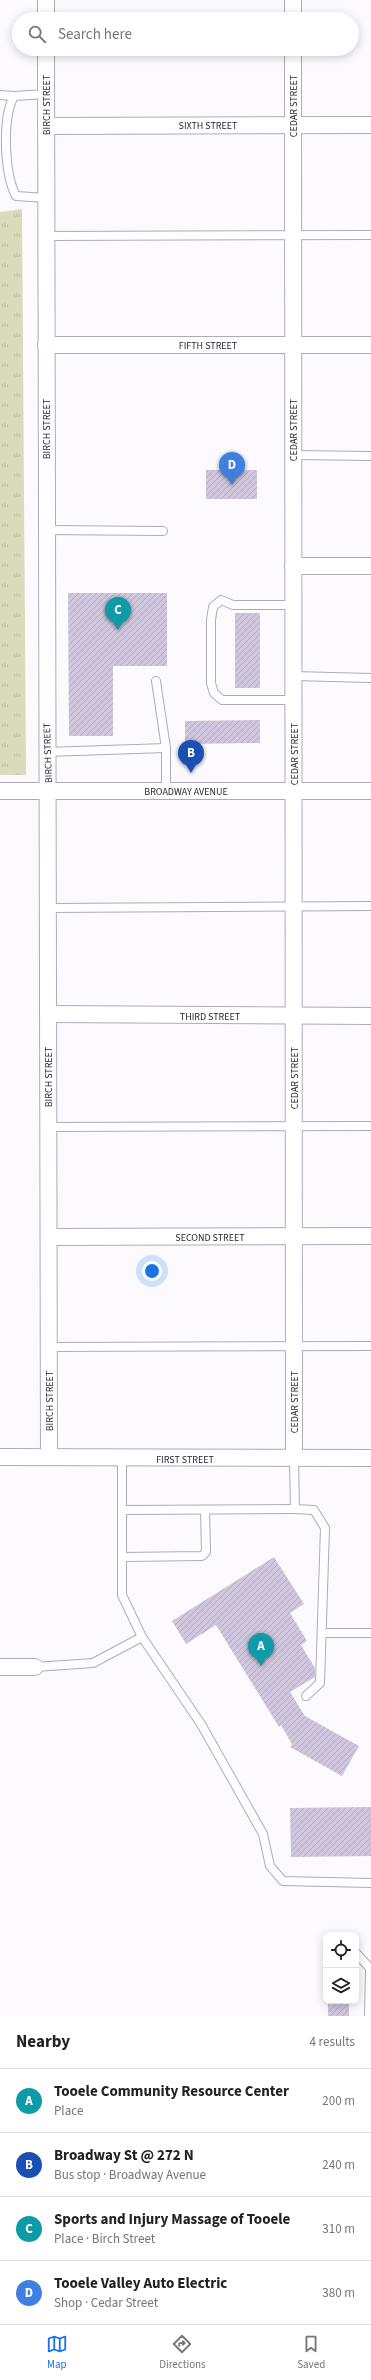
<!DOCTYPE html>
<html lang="en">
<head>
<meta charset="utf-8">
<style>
	body { margin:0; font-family:"Source Sans 3",sans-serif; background:#f2f2f2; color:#222 }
	.controls { position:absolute; right:12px; bottom:12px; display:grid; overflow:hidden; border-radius:8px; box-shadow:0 2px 10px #0003 }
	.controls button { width:36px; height:36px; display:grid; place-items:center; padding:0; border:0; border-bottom:1px solid #e0e0e0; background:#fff; color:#222; font:20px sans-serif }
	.you { position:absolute; left:152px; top:1271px; width:14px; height:14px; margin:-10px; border:3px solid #fff; border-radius:50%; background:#1a73e8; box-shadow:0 0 0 6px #1a73e833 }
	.badge { display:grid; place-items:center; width:26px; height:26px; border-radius:50%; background:#1a73e8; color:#fff; font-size:13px; font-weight:700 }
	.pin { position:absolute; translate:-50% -33px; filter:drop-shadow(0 1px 2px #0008) }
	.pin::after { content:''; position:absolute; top:21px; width:14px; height:12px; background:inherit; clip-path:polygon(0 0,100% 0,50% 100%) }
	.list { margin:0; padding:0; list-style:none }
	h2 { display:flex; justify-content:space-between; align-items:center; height:52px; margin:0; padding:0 16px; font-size:17px }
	h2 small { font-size:13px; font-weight:400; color:#767676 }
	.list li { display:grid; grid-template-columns:26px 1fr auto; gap:12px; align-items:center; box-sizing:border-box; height:64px; padding:0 16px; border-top:1px solid #e0e0e0 }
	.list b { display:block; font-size:15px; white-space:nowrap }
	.list p { margin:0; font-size:13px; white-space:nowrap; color:#767676 }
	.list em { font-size:13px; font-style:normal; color:#767676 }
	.icon { flex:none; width:22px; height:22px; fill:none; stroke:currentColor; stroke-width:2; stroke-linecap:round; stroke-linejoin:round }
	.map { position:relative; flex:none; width:371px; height:2016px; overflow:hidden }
	.search { position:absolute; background:#fff; box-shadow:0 2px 10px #0003; left:12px; right:12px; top:12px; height:44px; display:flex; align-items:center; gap:10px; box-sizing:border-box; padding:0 14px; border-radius:22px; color:#767676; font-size:15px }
	.sheet { height:308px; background:#fff }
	nav { display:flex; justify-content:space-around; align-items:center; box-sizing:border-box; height:56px; border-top:1px solid #e0e0e0; background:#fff; font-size:11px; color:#767676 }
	nav a { display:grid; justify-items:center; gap:2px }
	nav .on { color:#1a73e8 }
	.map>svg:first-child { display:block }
</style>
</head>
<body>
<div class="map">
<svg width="371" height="2016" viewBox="0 0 371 2016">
	<defs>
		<pattern id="park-tufts" width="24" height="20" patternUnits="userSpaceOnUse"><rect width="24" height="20" fill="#d9dbba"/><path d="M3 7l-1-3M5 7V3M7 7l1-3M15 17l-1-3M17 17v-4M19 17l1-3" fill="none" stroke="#babca0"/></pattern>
		<pattern id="building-hatch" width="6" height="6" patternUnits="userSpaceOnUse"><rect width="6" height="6" fill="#d0c6dd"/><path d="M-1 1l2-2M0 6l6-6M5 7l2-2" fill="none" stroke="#b2aabe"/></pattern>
	</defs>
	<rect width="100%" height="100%" fill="#fcfafe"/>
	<path fill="url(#park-tufts)" d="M22,209L26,775H0V212Z"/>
	<g fill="url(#building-hatch)">
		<rect x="206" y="470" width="51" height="29"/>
		<path d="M68,593H167V666H113V736H69Z"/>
		<rect x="235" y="613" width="25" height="75"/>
		<path d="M260,720V743L185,744V721Z"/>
		<path d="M274,1557L304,1604L290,1613L307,1641L301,1645L315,1668V1677L290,1692L305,1716L359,1746L342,1776L290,1747L292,1744L281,1725L279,1727L216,1625L186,1644L172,1621Z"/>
		<path d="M371,1807V1856L291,1857L290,1808Z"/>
		<rect x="328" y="2001" width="21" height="15"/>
	</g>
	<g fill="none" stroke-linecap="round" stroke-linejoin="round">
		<g stroke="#b1a8be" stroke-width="10">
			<g id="lane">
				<path d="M46,94L14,96C2,118 4,173 16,196L46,198"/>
				<path d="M0,95L14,96"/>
				<path d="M46,236L371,235"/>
				<path d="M293,455L371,456"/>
				<path d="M46,530L163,531"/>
				<path d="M293,605H233L221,600L213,607L211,620V683L214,693L222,700H293"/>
				<path d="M293,676L371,678"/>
				<path d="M156,681L166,748V791"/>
				<path d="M46,752L166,748"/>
				<path d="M48,908L371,906"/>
				<path d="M49,1127L371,1126"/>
				<path d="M49,1347L371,1346"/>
				<path d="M294,1458L295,1509L314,1510L325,1528L320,1683L306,1696"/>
				<path d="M122,1459V1595L142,1637L201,1724L263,1834L270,1866L283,1881L371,1883"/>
				<path d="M122,1510L295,1509"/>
				<path d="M122,1557L202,1556L206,1552L205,1510"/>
				<path d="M322,1633H371"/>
				<path d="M35,1667L93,1663L142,1637"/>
				<path d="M356,1953L370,1968L369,2016"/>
			</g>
		</g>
		<g stroke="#b1a8be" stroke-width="18">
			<g id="street">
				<path d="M46,0V19"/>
				<path d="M293,0V19"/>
				<path d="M46,49L49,1457"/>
				<path d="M293,49L294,1458"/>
				<path d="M46,126L371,125"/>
				<path d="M46,345H371"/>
				<path d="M293,566H371"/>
				<path d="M0,791H371"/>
				<path d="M48,1014L371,1016"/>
				<path d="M49,1237L371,1236"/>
				<path d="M0,1457L371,1458"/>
				<path d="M0,1667H35"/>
			</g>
		</g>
		<use href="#lane" stroke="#fff" stroke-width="8"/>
		<use href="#street" stroke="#fff" stroke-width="16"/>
	</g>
	<g text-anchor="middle" stroke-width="4" stroke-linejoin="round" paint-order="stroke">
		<g font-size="10" fill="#221f27" stroke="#fff">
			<text transform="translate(46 105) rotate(-90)" y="4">BIRCH STREET</text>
			<text transform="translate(293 106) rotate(-90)" y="4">CEDAR STREET</text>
			<text x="208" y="129">SIXTH STREET</text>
			<text x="208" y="349">FIFTH STREET</text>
			<text transform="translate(46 429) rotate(-90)" y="4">BIRCH STREET</text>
			<text transform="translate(293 430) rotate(-90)" y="4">CEDAR STREET</text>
			<text transform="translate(47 753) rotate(-92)" y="4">BIRCH STREET</text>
			<text transform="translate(294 754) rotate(-90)" y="4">CEDAR STREET</text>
			<text x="186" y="795">BROADWAY AVENUE</text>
			<text x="210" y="1020">THIRD STREET</text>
			<text transform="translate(48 1077) rotate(-90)" y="4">BIRCH STREET</text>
			<text transform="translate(294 1078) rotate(-90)" y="4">CEDAR STREET</text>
			<text x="210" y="1241">SECOND STREET</text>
			<text transform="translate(49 1401) rotate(-90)" y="4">BIRCH STREET</text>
			<text transform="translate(294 1402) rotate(-90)" y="4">CEDAR STREET</text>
			<text x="185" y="1463">FIRST STREET</text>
		</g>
	</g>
</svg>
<div class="controls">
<button><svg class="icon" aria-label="locate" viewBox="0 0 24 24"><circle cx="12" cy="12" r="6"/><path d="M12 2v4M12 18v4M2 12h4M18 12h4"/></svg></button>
<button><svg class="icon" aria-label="layers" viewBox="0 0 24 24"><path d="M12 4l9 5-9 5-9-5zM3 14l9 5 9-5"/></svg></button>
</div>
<div class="you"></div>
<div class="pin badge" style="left:261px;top:1666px;background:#0f9aa8">A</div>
<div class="pin badge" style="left:191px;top:773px;background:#1a4fb4">B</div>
<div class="pin badge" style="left:118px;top:630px;background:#0f9aa8">C</div>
<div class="pin badge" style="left:232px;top:485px;background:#3f7fe0">D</div>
<div class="search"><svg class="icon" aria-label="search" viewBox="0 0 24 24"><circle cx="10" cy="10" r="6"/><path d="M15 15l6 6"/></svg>Search here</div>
</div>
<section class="sheet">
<h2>Nearby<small>4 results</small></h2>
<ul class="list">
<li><span class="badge" style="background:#0f9aa8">A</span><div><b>Tooele Community Resource Center</b><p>Place</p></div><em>200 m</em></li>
<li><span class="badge" style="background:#1a4fb4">B</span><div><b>Broadway St @ 272 N</b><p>Bus stop · Broadway Avenue</p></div><em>240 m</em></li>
<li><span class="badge" style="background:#0f9aa8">C</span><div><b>Sports and Injury Massage of Tooele</b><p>Place · Birch Street</p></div><em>310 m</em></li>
<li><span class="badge" style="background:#3f7fe0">D</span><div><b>Tooele Valley Auto Electric</b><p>Shop · Cedar Street</p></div><em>380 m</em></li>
</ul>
</section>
<nav>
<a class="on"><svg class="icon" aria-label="map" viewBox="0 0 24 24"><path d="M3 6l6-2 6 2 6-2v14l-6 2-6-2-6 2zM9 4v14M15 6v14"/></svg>Map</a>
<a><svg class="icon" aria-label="directions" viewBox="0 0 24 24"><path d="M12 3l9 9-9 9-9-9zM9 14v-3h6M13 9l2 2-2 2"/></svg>Directions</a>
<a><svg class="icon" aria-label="saved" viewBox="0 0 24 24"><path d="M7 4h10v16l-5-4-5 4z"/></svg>Saved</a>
</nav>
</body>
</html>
